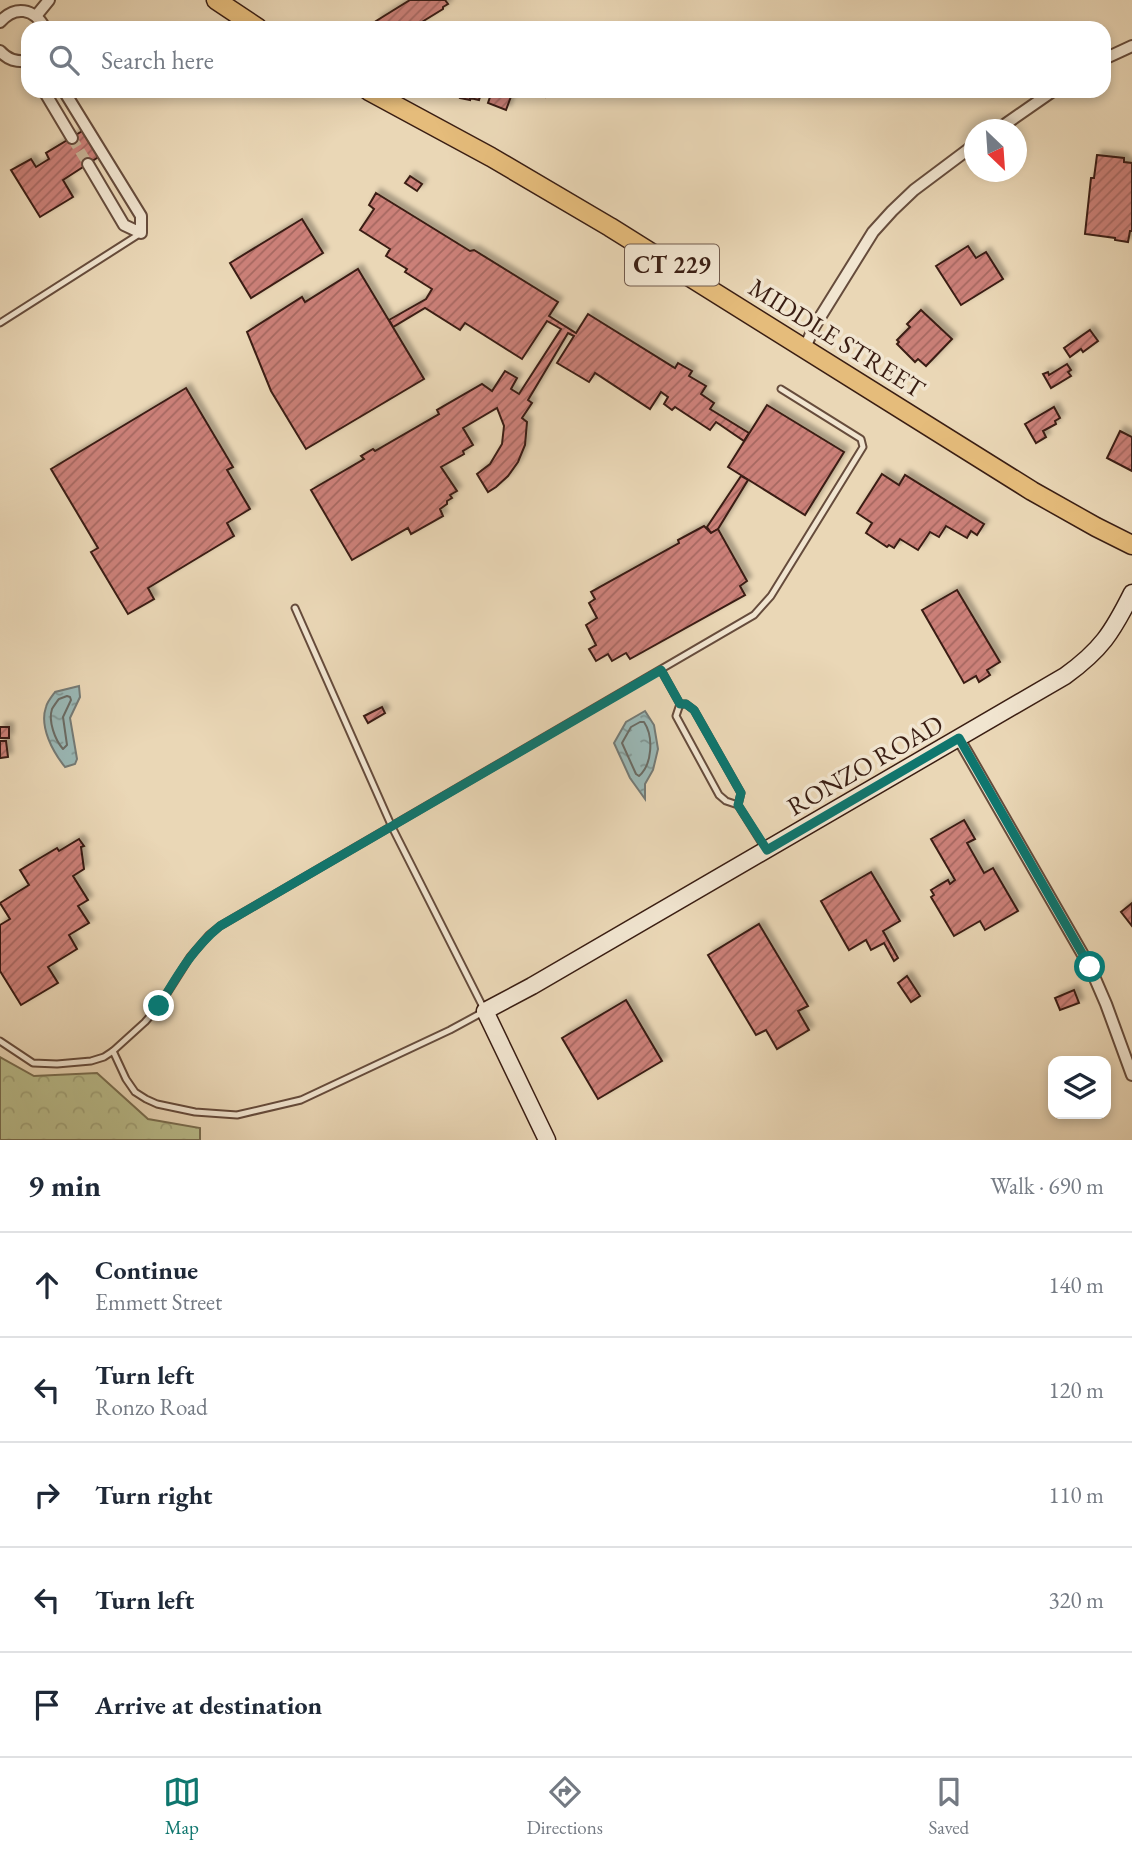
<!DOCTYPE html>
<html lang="en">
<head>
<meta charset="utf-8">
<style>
	body { margin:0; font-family:"EB Garamond",serif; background:#f6f6f7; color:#1f2937 }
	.controls { position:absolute; right:21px; bottom:21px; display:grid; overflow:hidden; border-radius:14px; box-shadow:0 4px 10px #0003 }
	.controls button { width:63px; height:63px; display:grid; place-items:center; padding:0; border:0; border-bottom:2px solid #e0e1e3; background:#fff; color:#1f2937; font:35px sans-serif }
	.compass { position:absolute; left:964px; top:119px; width:63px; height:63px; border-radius:50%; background:#fff; box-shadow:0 4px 10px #0003; rotate:155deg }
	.stop { position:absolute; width:21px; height:21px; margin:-16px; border:5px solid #0f766e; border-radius:50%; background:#fff }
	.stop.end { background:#0f766e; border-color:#fff; box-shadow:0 2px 7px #0008 }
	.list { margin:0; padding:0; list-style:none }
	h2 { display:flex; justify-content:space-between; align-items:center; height:91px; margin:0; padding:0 28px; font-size:30px }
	h2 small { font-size:23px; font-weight:400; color:#747a83 }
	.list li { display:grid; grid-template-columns:46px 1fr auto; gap:21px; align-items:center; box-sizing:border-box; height:105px; padding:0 28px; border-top:2px solid #e0e1e3 }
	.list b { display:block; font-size:26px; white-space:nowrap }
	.list p { margin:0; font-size:23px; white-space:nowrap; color:#747a83 }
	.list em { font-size:23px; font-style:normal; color:#747a83 }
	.icon { flex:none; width:38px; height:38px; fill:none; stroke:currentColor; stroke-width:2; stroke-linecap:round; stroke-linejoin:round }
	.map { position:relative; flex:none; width:1132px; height:1140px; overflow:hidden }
	.search { position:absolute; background:#fff; box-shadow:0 4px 10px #0003; left:21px; right:21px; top:21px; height:77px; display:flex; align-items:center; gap:18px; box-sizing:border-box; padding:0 24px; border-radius:21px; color:#747a83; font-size:26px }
	.sheet { height:616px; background:#fff }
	nav { display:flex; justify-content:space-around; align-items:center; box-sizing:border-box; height:98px; border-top:2px solid #e0e1e3; background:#fff; font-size:19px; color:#747a83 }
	nav a { display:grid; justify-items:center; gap:4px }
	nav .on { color:#0f766e }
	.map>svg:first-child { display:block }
</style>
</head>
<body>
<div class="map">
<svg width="1132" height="1140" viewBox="0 0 1132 1140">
	<defs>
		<pattern id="forest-crowns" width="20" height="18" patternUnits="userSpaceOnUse" patternTransform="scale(1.75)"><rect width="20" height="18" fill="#babd8c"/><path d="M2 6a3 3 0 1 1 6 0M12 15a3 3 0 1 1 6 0" fill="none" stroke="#a1a278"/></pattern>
		<pattern id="water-ripples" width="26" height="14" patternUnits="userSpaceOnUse" patternTransform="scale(1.75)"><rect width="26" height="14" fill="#9ab8b6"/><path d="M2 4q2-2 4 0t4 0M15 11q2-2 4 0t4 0" fill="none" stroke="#7f9593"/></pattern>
		<pattern id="building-hatch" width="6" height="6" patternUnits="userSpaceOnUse" patternTransform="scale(1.75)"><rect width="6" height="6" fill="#cb8078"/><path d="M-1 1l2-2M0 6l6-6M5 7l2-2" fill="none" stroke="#a66861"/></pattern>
		<filter id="shadow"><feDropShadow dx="4.5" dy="-4.5" stdDeviation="2" flood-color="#0004"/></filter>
	</defs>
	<rect width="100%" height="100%" fill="#ead7b6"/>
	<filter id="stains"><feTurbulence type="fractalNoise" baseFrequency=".00286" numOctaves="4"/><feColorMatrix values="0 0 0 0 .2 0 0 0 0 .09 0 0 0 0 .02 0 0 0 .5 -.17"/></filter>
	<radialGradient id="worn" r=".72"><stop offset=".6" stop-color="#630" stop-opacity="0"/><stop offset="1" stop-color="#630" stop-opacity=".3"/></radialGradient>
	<path fill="url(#forest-crowns)" stroke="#7a6e50" stroke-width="2" d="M0,1057L34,1076L97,1073L148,1119L200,1128V1140H0Z"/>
	<g fill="url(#water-ripples)" stroke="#747a75" stroke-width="2">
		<path d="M79,686L80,697L70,718L77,759L75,764L65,767C53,752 39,727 46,707C47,702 52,696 55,692Z"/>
		<path d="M645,711L654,725L658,749L653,770L645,784V799L630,778L614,743L626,722Z"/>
	</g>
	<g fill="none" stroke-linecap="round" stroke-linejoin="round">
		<g stroke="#6a6b64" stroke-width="2">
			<path d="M67,696L70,697L71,700L63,717L67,745L63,749C55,740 48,721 52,709C53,707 58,700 59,699Z"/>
			<path d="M640,722H644C654,737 652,765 639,776L636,774L622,743L631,727Z"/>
		</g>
	</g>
	<g fill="url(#building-hatch)" stroke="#3a1e13" stroke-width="2" filter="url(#shadow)">
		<path d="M410,0H445L448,4L443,7V9L412,28H380L376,21Z"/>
		<path d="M462,91H482L479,100L470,98V100L460,98Z"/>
		<path d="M492,91H513L506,110L488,103Z"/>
		<path d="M532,91H548L545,97Z"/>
		<path d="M84,130L100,156L63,180L73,197L40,217L11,170L31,159L36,167L49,159L46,153Z"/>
		<path d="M1097,155L1124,158V162L1132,163V231H1130L1128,242L1115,240V238L1085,234L1091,178H1094Z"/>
		<path d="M410,176L422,184L417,191L405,183Z"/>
		<path d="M376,193L470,251L474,250L558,302L549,316L576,333L588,314L675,368L678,363L692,371L689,376L706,386L701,394L714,403L710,409L749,433L744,441L716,422L710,430L675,407L672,410L664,404L668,397L661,392L650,409L595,373L589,382L557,363L574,336L568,333L528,400L532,403L522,418L527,422L525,445L518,462L508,476L496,487L488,492L477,474L490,464L502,444L504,426L497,408L463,428L473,445L463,451L464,454L441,467L457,491L450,495L452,498L447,501V504L440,509L443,516L411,534L408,528L352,560L311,490L364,459L361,456L373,449L375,451L439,414L437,410L482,384L492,391L505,371L517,378L511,389L519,394L561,329L547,321L522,359L465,323L460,330L425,308L393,327L389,320L426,299L432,289L405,272L407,269L386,256L390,249L360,230L374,209L369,205Z"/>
		<path d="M302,219L323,253L251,298L230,263Z"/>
		<path d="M968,246L976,258L986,252L1003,279L961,305L936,266Z"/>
		<path d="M358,269L424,379L306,449L271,391L247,332L302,297L305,302Z"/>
		<path d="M921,310L952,339L926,366L918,359L915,362L897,344L899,342L897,340L910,327L907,324Z"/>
		<path d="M1090,330L1098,341L1083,352L1081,349L1070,357L1064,348Z"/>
		<path d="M1067,364L1071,370L1068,372L1071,376L1051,388L1043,374L1048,372L1049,375Z"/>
		<path d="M186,388L233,467L227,470L250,509L227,523L234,536L148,588L154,599L128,614L91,552L98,548L51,469Z"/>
		<path d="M767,405L844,452L805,515L728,467Z"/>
		<path d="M1054,407L1060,418L1055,421L1056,424L1043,431L1046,437L1036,443L1025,424Z"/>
		<path d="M1120,431L1132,437V471L1107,458Z"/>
		<path d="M882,474L899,485L905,475L984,524L977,535L971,531L967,538L946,526L939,537L930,532L918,550L900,539L894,548L889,545L887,547L866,533L872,523L857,513Z"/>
		<path d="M741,476L748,480L718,529L711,533L707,527Z"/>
		<path d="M704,526L711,533L718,529L747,581L740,586L745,595L630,659L626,653L612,661L608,654L596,661L589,649L596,645L586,625L597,618L589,603L595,599L591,592L679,543L678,540Z"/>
		<path d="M957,590L1000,662L987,670L990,675L979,682L976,676L964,683L922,610Z"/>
		<path d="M382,707L385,713L368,723L364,716Z"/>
		<rect x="0" y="727" width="9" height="11"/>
		<path d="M0,741H6L8,757L0,758Z"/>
		<path d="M964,820L975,839L967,843L984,873L993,868L1018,911L985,930L980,921L954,936L931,897L934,895L931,890L948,880L950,884L955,880L931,839Z"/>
		<path d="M79,839L84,846L81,847L84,869L73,876L88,900L78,906L89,923L69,935L77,949L48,967L58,983L21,1005L0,971V925L10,919L0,903L29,885L20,870L57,848L59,851Z"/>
		<path d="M871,872L900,921L883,931L898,958L894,961L884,943L871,950L866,940L849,950L821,901Z"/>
		<path d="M1132,903V926L1121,912Z"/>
		<path d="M759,924L808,1006L798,1011L809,1030L777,1049L766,1030L756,1035L708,955Z"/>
		<path d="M907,976L920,996L911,1002L898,983Z"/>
		<path d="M1074,990L1079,1003L1060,1010L1055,998Z"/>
		<path d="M626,1000L662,1061L598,1099L562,1038Z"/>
	</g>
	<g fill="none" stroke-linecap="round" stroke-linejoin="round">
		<path stroke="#c7b295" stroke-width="10" stroke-dasharray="10 5" stroke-linecap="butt" d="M72,138L88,164"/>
		<g stroke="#664c3c" stroke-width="9">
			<g id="lane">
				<path d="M0,323L141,233"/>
				<path d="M661,670L680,704L676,716L719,795L726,801L738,805L765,848"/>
				<path d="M680,704H686L694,710L741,793L738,805"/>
				<path d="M0,1041L33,1063L57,1064L91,1061L104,1057L113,1051L145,1022L159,1006L190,957L209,935L220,926L754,615L771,596L863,447L861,439L781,389"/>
				<path d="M113,1051L126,1079L135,1092L146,1099L157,1104L195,1112L237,1115L301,1100L450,1030L485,1011L392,827L295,608"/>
			</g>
		</g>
		<g stroke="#664c3c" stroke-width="14">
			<g id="street">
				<path d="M36,16L49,0"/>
				<path d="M0,22C15,5 34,8 45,28"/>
				<path d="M0,51C8,60 16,62 28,61"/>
				<path d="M1104,59L1132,46"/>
				<path d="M44,91L72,138"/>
				<path d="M64,91L141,216V233L124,225L88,164"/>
				<path d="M997,130L1053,91"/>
				<path d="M804,350L814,327L873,232L892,211L914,190L974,145"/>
				<path d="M959,739L1090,967L1106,1004L1132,1075"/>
			</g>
		</g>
		<g stroke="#3a1e13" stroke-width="19">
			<path id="secondary" d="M547,1140L485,1011L532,986L1065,676C1101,650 1112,633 1132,593"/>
		</g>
		<g stroke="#3a1e13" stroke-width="21">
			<g id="primary">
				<path d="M216,0L258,28"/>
				<path d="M369,91L491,157L610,227L1032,491L1096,527L1132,545"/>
			</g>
		</g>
		<use href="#lane" stroke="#f1e5d0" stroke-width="5"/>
		<use href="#street" stroke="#f1e5d0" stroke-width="10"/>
		<use href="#secondary" stroke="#f1e5d0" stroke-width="16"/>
		<use href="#primary" stroke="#e5bc7b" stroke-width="18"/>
	</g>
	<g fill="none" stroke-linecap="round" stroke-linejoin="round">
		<path stroke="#0f766e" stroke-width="9" d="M159,1006C177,976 193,948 220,926L661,670L680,704H686L694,710L741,793L738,805L767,850L959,738L1090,967"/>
	</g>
	<g text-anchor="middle" stroke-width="7" stroke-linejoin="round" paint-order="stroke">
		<rect fill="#f1e5d0" stroke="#715a4c" stroke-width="2" x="625" y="244.5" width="94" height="41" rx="5"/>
		<g font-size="24" font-weight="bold" fill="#3a1e13">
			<text x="672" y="273">CT 229</text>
		</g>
		<g font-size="26" fill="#3a1e13" stroke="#f1e5d0">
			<text transform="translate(837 338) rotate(32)" y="9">MIDDLE STREET</text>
			<text transform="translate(865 765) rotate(-30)" y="9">RONZO ROAD</text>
		</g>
	</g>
	<rect width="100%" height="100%" filter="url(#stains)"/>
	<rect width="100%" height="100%" fill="url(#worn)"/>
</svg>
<div class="controls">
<button><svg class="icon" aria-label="layers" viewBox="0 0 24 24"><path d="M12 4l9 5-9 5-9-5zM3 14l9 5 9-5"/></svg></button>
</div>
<svg class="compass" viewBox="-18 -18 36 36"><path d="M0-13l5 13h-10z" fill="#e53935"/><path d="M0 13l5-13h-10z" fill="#747a83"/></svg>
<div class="stop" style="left:1090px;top:967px"></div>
<div class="stop end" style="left:159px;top:1006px"></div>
<div class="search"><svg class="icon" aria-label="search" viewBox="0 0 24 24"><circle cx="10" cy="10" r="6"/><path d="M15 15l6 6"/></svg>Search here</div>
</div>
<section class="sheet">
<h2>9 min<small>Walk · 690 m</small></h2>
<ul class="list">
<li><svg class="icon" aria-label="ahead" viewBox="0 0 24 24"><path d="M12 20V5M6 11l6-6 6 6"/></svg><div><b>Continue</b><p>Emmett Street</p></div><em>140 m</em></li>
<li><svg class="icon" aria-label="left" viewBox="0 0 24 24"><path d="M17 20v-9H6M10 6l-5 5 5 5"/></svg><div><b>Turn left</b><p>Ronzo Road</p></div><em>120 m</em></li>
<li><svg class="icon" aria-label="right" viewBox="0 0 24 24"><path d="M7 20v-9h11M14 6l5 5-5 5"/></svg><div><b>Turn right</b></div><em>110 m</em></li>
<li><svg class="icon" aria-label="left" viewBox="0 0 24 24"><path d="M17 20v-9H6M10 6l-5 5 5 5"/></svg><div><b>Turn left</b></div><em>320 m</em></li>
<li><svg class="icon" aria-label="arrive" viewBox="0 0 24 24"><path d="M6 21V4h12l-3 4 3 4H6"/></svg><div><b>Arrive at destination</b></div></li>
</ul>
</section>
<nav>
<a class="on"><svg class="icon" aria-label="map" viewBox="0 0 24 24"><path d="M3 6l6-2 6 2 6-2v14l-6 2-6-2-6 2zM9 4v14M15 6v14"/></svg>Map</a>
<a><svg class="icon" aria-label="directions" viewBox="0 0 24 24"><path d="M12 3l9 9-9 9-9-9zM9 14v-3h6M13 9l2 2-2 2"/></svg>Directions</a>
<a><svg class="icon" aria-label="saved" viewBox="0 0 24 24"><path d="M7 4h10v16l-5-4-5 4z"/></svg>Saved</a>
</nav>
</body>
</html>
